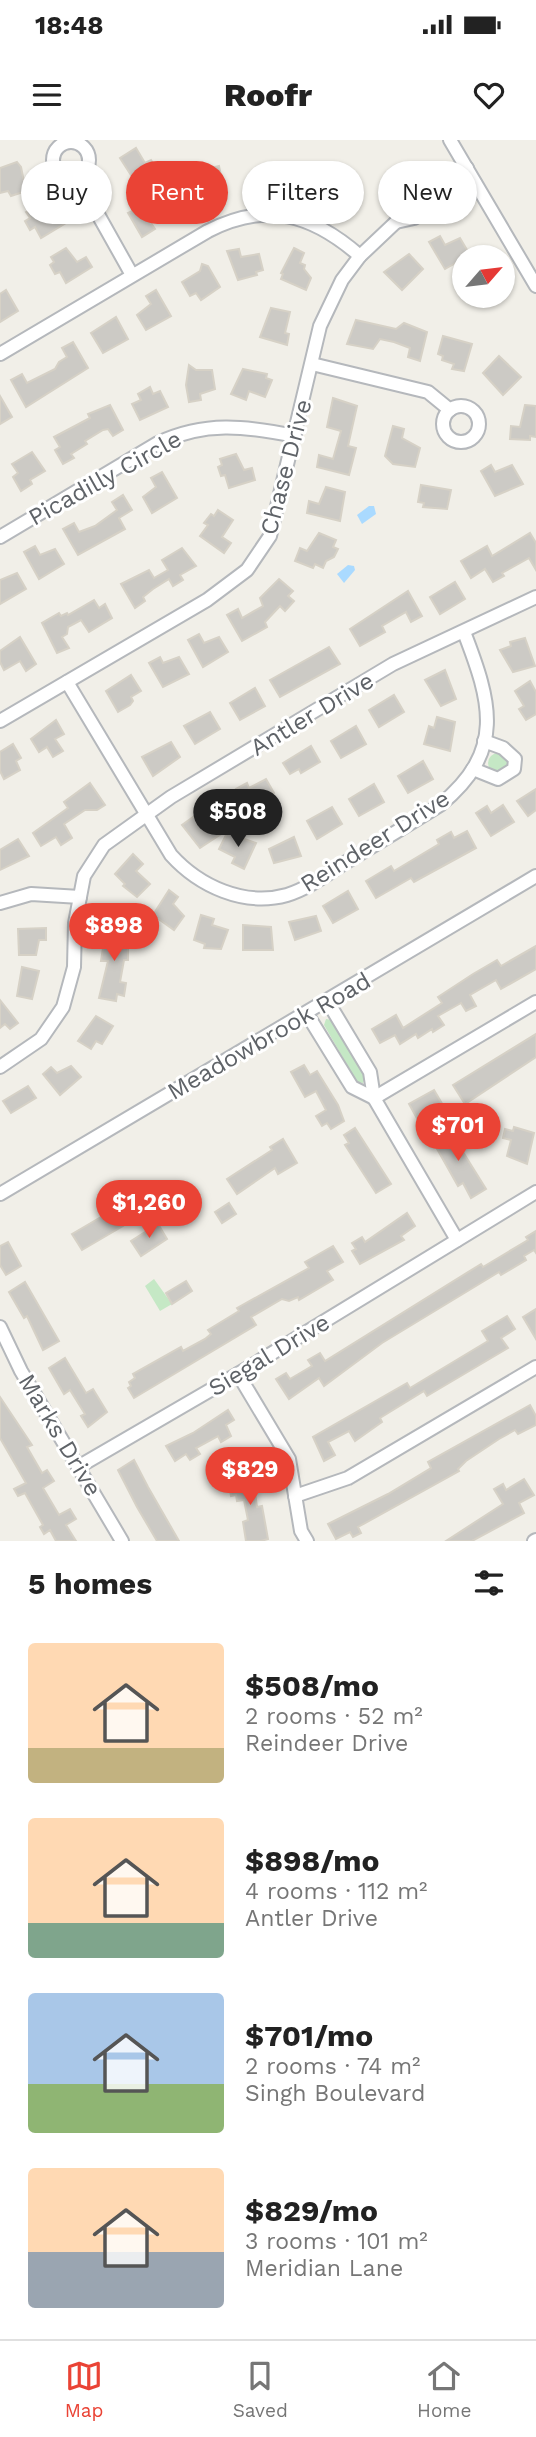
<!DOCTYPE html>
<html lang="en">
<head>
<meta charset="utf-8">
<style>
	:root { --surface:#fff; --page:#f2f2f2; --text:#222; --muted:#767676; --line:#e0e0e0; --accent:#ea4335 }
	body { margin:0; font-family:"Work Sans",sans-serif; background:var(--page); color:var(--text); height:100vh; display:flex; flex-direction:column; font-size:26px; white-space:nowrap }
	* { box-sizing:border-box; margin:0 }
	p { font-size:23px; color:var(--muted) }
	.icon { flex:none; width:38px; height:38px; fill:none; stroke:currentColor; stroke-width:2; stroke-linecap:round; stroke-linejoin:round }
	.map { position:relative; height:1401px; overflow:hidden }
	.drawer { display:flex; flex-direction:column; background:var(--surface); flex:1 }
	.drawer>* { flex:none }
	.guide { position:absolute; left:21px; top:21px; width:495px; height:63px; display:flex; gap:14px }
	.needle { width:46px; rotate:62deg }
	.fabs { position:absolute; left:452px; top:105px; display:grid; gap:14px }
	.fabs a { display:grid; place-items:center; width:63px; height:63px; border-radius:50%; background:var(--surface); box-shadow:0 2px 5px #0004; font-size:35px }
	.price { position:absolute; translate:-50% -60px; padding:0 16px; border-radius:24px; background:var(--accent); color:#fff; font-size:23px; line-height:46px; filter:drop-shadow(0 2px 4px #0008) }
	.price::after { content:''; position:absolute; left:50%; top:42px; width:21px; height:16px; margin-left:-10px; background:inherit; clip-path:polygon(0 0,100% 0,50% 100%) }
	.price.current { background:#222; color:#fff }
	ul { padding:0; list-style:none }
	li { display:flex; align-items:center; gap:21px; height:175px; padding:0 28px }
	li span { display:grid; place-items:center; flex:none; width:196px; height:140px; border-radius:7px; color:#555 }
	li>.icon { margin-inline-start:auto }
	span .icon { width:84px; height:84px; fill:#fffc; stroke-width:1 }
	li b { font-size:30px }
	h2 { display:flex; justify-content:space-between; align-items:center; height:84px; padding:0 28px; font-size:30px }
	.pill { padding:0 24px; border-radius:32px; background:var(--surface); box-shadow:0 2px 5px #0004; font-size:24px; line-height:63px }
	.pill.current { background:var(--accent); color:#fff }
	.status { display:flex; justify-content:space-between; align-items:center; height:49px; padding:0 35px; background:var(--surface); direction:ltr }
	.status svg { height:19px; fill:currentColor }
	header { display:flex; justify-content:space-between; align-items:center; height:91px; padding:0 28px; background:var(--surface); font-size:32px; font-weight:800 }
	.dock { display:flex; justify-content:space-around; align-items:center; height:98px; border-top:2px solid var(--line); background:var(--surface); font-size:19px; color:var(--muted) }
	.dock a { display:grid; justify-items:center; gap:4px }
	.dock .current { color:var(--accent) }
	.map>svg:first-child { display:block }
</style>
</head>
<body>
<div class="status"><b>18:48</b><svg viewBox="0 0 49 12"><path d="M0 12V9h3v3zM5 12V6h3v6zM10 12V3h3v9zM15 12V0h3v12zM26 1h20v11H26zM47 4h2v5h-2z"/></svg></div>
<header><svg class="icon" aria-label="menu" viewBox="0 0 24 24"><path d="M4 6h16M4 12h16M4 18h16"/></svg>Roofr<svg class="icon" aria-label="heart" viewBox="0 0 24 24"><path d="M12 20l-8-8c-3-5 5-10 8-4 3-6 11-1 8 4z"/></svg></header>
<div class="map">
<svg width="536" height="1401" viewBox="0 0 536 1401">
	<rect width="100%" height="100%" fill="#f1efe8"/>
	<g fill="#c5e8c5">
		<polygon points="454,42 455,47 413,72 408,71 409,67"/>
		<circle cx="498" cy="623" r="10"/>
		<polygon points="326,879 332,880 365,938 363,943 357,942 324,885"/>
		<polygon points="154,1139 172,1164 160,1171 145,1146"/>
	</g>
	<g fill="#aadaff">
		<polygon points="369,366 374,366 376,374 362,384 357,375"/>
		<polygon points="348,425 354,426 355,430 344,443 337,434"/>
	</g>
	<g fill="#cccac5" stroke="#d6d1c6" stroke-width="2">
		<polygon points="136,8 145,23 151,20 157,30 136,43 120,18"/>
		<polygon points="17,22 21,27 26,51 11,56 8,51 0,53 0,28"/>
		<polygon points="219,26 223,46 204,52 206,61 194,64 188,34"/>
		<polygon points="150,63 160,78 151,83 155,89 142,97 128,73"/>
		<polygon points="39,65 43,66 52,77 59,73 66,83 41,98 35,87 30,90 25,81 30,78 26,72"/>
		<polygon points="440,96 445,105 460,98 470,115 445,129 429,102"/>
		<polygon points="66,108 77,122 86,117 92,127 66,143 60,132 55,134 50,125 54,122 51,117"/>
		<polygon points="294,108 304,113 300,123 305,125 304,129 311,138 306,150 281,139 283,134 281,133"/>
		<polygon points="239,109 241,117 259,114 263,130 256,132 257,135 238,140 227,111"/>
		<polygon points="409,114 423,129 402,150 384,132"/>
		<polygon points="202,124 208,126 220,147 201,160 196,153 190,156 182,142 200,131"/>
		<polygon points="6,150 18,171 0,182 0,154"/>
		<polygon points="156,150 171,176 146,190 137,175 151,164 146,156"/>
		<polygon points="271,168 290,172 285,193 289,194 287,205 260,197"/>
		<polygon points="116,177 128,199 103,213 91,193"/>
		<polygon points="356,180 396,189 404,183 427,192 420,221 408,217 410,208 394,202 380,199 373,209 347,204"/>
		<polygon points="443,196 472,204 464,231 452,229 454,224 442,220 443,216 438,214"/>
		<polygon points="73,202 88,228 26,267 11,240 22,234 27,243 55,229 59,222 67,217 62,208"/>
		<polygon points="499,216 521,237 503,255 483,233"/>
		<polygon points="189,225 196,230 212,230 215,249 200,254 201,260 189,262 186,245"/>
		<polygon points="243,229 267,234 266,238 272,240 265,257 249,251 246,260 231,254"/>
		<polygon points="150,247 153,254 160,251 168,267 140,280 132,264 141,260 138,254"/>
		<polygon points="0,256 12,277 0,284"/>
		<polygon points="333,258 357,266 348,306 356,308 349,335 317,327 319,315 333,319 341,291 327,287"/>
		<polygon points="110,265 123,290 113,296 108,289 103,290 85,301 87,304 71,314 74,318 63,324 55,310 60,307 54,297 90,278 88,274"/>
		<polygon points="525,265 536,266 536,297 530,296 530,300 510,299 511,286 520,287"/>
		<polygon points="393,286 404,289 402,298 420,308 415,327 393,324 385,316"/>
		<polygon points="32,312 45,331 30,340 32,344 21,351 13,337 18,333 12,324"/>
		<polygon points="236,314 244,330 252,328 255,340 229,348 225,335 221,336 218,327 222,325 220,319"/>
		<polygon points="491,325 495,332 512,325 523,344 495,356 481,331"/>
		<polygon points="162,332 177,358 152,373 143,357 156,347 151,338"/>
		<polygon points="421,345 451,350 447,369 423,367 424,363 418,362"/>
		<polygon points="326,347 345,352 340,381 307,373 309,361 319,364"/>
		<polygon points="123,355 132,370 119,378 125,389 78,415 63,389 74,383 79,392 95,386 117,370 112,362"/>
		<polygon points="218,370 233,380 222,397 231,403 224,413 200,396 208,385 204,383 211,374 214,376"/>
		<polygon points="319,393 336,400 333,407 338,409 334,417 326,421 323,428 315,424 313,428 295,421 300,408 307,411"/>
		<polygon points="530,393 536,403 536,430 529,418 502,433 504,436 493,442 485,429 471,438 461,421 487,406 492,416"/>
		<polygon points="35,406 40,415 55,409 64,424 39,439 24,412"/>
		<polygon points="182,408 196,426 180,435 183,440 173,446 169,439 153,449 143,457 145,461 135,468 121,444 149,430 154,438 168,430 162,420"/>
		<polygon points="17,433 26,449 0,464 0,440"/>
		<polygon points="279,439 293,451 288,456 294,461 285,471 280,466 265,482 267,487 242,501 227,475 238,469 242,478 263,466 260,458"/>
		<polygon points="455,442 465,459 440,474 430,457"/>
		<polygon points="408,451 422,476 411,482 406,472 382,486 385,492 360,506 350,489"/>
		<polygon points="94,460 99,468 105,464 112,478 89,492 81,480 68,487 67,494 62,497 69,508 57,513 42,483 59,473 61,476 67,473 68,475"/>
		<polygon points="199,494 204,503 219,497 228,512 203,527 188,500"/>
		<polygon points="20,497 36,524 26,531 20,521 4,530 0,522 0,511"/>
		<polygon points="525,498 535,526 513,532 500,510 511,506 510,502"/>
		<polygon points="329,507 340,524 280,557 270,540"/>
		<polygon points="160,517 163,523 179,517 189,534 163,547 149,523"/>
		<polygon points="445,530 456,559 441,566 425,540"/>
		<polygon points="131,535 141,551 131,557 133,561 130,565 118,572 106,551"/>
		<polygon points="530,541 536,552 536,574 526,580 519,569 524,566 515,551"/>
		<polygon points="255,548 265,566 240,580 230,563"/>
		<polygon points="394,555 404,572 379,587 369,570"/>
		<polygon points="210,572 220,589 195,604 184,586"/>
		<polygon points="437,577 455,582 450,611 424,604 429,586 434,588"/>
		<polygon points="56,580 64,594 55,599 63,611 53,617 47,607 39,612 31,599"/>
		<polygon points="356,586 366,604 341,618 331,601"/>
		<polygon points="171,602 180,617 153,636 142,617"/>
		<polygon points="13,604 21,618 16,621 20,630 4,639 0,631 0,612"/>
		<polygon points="311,606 320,622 301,633 299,629 290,634 283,623"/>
		<polygon points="423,621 433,639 408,653 398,636"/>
		<polygon points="266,639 274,653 248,671 236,649 247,643 249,648"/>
		<polygon points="90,643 105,665 97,670 85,670 64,684 72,698 61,705 56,697 41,706 33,693 68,668 64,662"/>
		<polygon points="374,644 384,662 359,676 349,659"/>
		<polygon points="536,649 536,670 528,676 517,661"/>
		<polygon points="503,665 514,682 491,696 476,673 487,666 491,673"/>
		<polygon points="332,667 342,684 317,699 307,681"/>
		<polygon points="196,675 201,683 210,677 218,689 224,692 200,708 182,685"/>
		<polygon points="467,691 476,708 414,742 411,738 376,758 366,741 391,726 394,731 439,704 437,700 451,692 454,698"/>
		<polygon points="227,693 256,703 244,729 232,723 235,717 219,709"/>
		<polygon points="294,697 301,716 274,723 269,709"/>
		<polygon points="18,699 29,716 0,730 0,710"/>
		<polygon points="133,714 143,724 136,731 150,744 137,757 123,746 125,744 115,734"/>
		<polygon points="169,750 178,757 173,764 184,776 174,790 153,775"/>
		<polygon points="348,751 358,769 333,783 323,766"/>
		<polygon points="201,775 214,779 212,785 228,790 221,809 204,808 205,804 194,800"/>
		<polygon points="316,776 321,791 295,800 289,782"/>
		<polygon points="243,785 271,787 273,810 243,810"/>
		<polygon points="46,788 46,800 39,800 36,815 19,815 18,789"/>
		<polygon points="106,788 124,788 124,797 128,797 128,820 124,820 120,842 126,843 124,856 117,854 116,861 99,858 108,821 101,821"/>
		<polygon points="536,806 536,829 501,849 496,840 470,855 476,866 466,871 461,863 438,876 444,885 433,892 432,889 418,898 416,894 400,904 395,895 380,903 372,889 396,875 403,888 442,863 438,857 473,834 497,820 501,826"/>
		<polygon points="22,827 39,831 32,859 17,856"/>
		<polygon points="0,860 18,883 10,889 5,884 0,888"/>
		<polygon points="96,876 113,886 102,904 96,901 91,909 78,901"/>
		<polygon points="536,894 536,917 465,964 453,945"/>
		<polygon points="304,925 310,935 317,931 338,965 344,981 331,989 327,983 322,986 316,976 326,970 316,951 305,957 291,932"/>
		<polygon points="71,926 81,937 60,955 43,934 51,927 57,933"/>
		<polygon points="28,946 36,958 11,973 3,961"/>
		<polygon points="434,950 444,967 419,982 409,964"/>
		<polygon points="514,987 534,993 527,1024 507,1016 511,1000 503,998 505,989 513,991"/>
		<polygon points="355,988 391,1044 376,1053 345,1005 349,1003 344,995"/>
		<polygon points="448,988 486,1049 471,1058 463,1043 458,1046 431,998"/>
		<polygon points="283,999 297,1023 278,1034 275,1028 237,1054 227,1039 272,1010 270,1007"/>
		<polygon points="229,1063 236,1074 222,1083 215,1072"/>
		<polygon points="113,1070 123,1086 82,1110 72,1094"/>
		<polygon points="407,1073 415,1086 401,1096 404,1100 360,1124 352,1111 356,1109 352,1103 362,1097 365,1102"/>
		<polygon points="158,1084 167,1099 141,1116 131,1101"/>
		<polygon points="536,1091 536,1113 534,1110 524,1116 526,1120 501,1135 499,1132 382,1203 324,1246 319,1238 289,1259 276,1239 286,1233 290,1239 312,1226 308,1220 320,1213 325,1221 481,1124 483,1127 528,1100 526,1097"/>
		<polygon points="8,1102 21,1126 6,1135 0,1125 0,1106"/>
		<polygon points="333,1106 343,1122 327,1131 333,1140 299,1160 298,1157 289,1161 282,1159 251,1177 256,1185 134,1258 128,1248 131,1246 129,1242 135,1238 133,1234 181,1207 183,1211 205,1199 211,1194 208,1190 239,1171 237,1168 309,1128 305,1122"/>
		<polygon points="186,1141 192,1151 172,1164 166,1153"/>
		<polygon points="25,1142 59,1201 43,1210 27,1176 24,1178 9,1152"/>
		<polygon points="536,1169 536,1199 523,1177"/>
		<polygon points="507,1176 515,1189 501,1198 508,1208 427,1256 424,1251 380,1278 382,1282 355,1301 349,1291 328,1302 335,1315 324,1321 313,1297 407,1243 410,1248 488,1201 482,1191"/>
		<polygon points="65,1218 86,1253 93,1249 107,1272 88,1287 81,1276 85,1274 70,1250 64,1254 49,1228"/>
		<polygon points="0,1257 32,1305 27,1307 42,1333 47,1330 54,1341 43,1348 59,1375 70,1369 76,1379 66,1385 76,1401 56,1401 50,1390 44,1394 40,1387 43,1385 25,1353 18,1356 14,1349 26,1343 0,1298"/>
		<polygon points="530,1265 536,1276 536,1285 518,1294 515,1290 499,1299 466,1321 458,1329 459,1331 358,1387 361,1393 353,1397 350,1392 336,1399 328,1384 388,1354 431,1328 428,1322"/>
		<polygon points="228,1270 234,1280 226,1285 231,1296 221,1302 218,1296 196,1308 200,1314 190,1320 186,1314 175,1321 166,1306 193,1293"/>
		<polygon points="134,1320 148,1347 179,1401 157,1401 137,1367 118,1330"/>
		<polygon points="252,1331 257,1367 262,1366 268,1399 261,1401 246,1401 243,1382 248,1380 244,1360 237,1361 236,1355 231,1356 229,1345 235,1344 234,1334"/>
		<polygon points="524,1339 534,1355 519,1363 524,1373 472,1401 446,1401 503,1364 494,1349 503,1344 506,1350"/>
	</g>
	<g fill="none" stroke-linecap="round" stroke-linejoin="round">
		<defs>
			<g id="minor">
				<polyline points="450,0 536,146"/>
				<circle cx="71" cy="20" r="18"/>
				<polyline points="77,37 132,135"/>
				<polyline points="396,82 414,78 475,43"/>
				<path d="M0 214 208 91C267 61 312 74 360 116"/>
				<polyline points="312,224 428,252 450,270"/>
				<circle cx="461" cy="284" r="18"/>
				<path d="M0 397 158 303C205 281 245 286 295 296"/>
				<path d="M67 542 171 715C199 746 244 767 287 755 307 749 326 735 343 724 376 704 408 685 440 665 506 611 491 562 464 492"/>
				<polyline points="0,581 207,460 247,430 270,396 320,186 342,140 360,116 396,82 408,63 467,28"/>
				<polyline points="473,629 498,639 514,629 515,619 503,608 484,601"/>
				<polyline points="0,763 31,754 80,757"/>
				<polyline points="328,862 370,932 374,958 457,1100"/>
				<polyline points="307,874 352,947 374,958"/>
				<polyline points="0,927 41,899 63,867 74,827 75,783 84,736 104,705 171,657 393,524 536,457"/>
				<polyline points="374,958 536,862"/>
				<polyline points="0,1054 536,736"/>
				<polyline points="0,1187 21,1231 122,1401"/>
				<polyline points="238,1234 289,1319 301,1391 307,1401"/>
				<polyline points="78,1327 238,1234 536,1052"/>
				<polyline points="295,1356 348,1338 536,1227"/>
				<polyline points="534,1401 536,1400"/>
			</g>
		</defs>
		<use href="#minor" stroke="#b5b8bc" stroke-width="16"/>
		<use href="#minor" stroke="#fff" stroke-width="12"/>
	</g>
	<g text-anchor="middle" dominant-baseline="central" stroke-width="6" stroke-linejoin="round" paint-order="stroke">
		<g font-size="24" fill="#5f6368" stroke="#fff">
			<text transform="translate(286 327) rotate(-75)">Chase Drive</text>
			<text transform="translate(105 338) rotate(-29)">Picadilly Circle</text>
			<text transform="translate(312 574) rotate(-31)">Antler Drive</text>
			<text transform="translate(375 701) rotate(-32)">Reindeer Drive</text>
			<text transform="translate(269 896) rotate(-30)">Meadowbrook Road</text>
			<text transform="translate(269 1215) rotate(-31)">Siegal Drive</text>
			<text transform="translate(60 1295) rotate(59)">Marks Drive</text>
		</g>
	</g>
</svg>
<div class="fabs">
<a><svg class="needle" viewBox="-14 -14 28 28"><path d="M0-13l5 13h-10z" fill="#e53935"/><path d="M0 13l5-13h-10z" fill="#767676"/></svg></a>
</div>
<b class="price current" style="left:238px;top:709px">$508</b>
<b class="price" style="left:114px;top:823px">$898</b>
<b class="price" style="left:458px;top:1023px">$701</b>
<b class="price" style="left:149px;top:1100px">$1,260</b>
<b class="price" style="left:250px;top:1367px">$829</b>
<div class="guide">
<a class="pill">Buy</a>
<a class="pill current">Rent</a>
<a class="pill">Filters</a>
<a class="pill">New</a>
</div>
</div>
<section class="drawer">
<h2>5 homes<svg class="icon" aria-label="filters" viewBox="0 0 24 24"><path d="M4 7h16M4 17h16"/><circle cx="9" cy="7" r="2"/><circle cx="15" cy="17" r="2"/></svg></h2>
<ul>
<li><span style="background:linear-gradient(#ffd9b3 75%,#c2b280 0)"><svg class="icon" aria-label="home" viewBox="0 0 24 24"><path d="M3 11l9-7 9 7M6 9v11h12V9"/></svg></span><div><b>$508/mo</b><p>2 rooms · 52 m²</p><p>Reindeer Drive</p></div></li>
<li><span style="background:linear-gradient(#ffd9b3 75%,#7fa58c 0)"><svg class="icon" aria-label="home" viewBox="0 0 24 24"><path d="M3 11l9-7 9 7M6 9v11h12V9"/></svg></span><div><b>$898/mo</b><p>4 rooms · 112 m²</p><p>Antler Drive</p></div></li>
<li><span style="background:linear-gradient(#a9c7e8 65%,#8fb573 0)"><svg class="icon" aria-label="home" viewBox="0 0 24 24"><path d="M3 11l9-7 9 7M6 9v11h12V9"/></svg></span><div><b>$701/mo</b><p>2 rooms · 74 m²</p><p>Singh Boulevard</p></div></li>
<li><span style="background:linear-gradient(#ffd9b3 60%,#9aa5b1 0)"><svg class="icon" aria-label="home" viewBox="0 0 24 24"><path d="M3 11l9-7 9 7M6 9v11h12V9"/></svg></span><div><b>$829/mo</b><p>3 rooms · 101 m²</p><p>Meridian Lane</p></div></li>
</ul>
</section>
<nav class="dock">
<a class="current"><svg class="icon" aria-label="map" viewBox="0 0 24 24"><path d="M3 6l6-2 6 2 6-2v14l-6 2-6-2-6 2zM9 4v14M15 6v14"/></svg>Map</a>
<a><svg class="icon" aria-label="saved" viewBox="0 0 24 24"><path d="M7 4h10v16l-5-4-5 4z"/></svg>Saved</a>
<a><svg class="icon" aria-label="home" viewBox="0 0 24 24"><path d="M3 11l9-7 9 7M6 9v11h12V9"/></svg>Home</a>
</nav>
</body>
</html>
